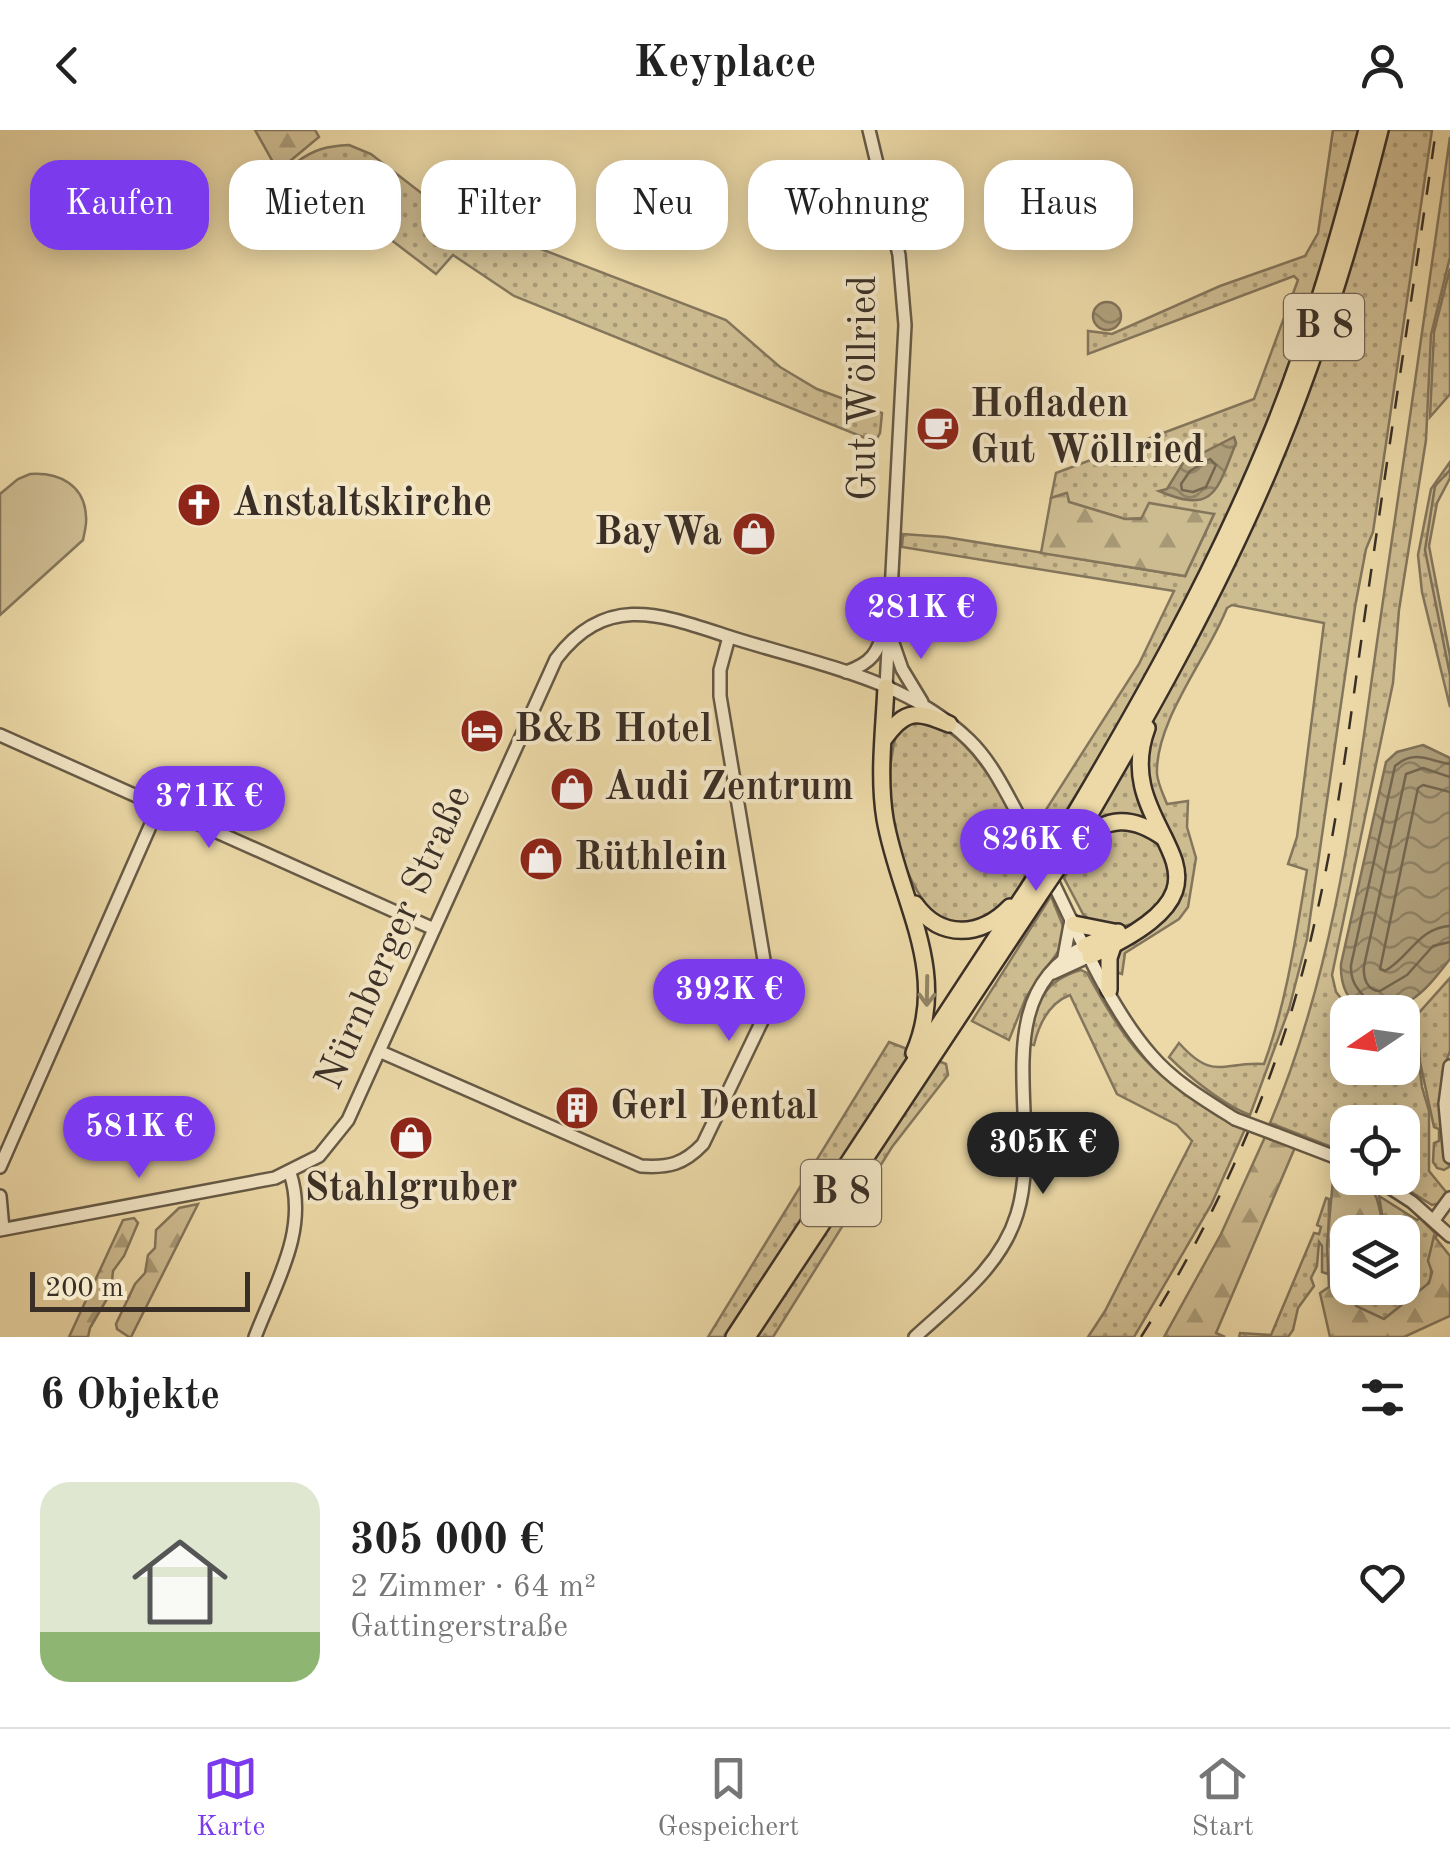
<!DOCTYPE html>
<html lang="de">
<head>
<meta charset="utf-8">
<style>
	:root { --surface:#fff; --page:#f6f6f6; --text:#222; --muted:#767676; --line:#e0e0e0; --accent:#7c3aed }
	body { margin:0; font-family:"Old Standard TT",serif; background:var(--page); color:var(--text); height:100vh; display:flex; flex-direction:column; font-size:38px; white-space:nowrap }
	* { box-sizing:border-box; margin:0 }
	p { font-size:32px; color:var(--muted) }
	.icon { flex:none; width:55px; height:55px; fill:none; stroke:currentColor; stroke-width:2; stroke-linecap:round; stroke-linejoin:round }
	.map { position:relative; height:1207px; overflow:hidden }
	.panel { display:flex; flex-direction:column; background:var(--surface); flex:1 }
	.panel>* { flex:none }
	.top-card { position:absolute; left:30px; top:30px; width:1390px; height:90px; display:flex; gap:20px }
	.needle { width:65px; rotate:257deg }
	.tools { position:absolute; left:1330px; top:865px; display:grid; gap:20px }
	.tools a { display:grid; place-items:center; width:90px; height:90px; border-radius:20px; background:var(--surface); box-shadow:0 5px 25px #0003; font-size:50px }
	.scale { position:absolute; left:30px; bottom:25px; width:220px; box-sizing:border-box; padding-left:10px; border:5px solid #3a2f26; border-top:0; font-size:28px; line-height:35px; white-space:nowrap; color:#3a2f26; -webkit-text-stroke:8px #f3e6c6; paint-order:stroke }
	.price { position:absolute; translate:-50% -85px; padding:0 22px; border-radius:35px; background:var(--accent); color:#fff; font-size:32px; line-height:65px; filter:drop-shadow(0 2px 5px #0008) }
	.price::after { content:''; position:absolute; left:50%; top:60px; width:30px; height:22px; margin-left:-15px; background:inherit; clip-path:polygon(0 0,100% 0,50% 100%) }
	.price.active { background:#222; color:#fff }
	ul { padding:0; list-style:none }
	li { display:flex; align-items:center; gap:30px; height:250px; padding:0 40px }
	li+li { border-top:2px solid var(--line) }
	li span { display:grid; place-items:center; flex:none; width:280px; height:200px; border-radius:30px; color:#555 }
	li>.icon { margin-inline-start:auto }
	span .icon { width:120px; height:120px; fill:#fffc; stroke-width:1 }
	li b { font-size:42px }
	h2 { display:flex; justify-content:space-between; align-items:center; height:120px; padding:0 40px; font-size:42px }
	.chip { padding:0 35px; border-radius:30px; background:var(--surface); box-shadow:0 5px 25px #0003; font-size:35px; line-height:90px }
	.chip.active { background:var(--accent); color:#fff }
	header { display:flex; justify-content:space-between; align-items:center; height:130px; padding:0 40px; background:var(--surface); font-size:45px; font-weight:800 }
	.menu { display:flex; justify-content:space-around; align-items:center; height:140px; border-top:2px solid var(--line); background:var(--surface); font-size:28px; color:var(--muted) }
	.menu a { display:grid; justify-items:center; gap:5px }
	.menu .active { color:var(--accent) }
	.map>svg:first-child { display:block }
</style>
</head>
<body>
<header><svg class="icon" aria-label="back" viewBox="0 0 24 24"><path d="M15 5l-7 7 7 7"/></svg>Keyplace<svg class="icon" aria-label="person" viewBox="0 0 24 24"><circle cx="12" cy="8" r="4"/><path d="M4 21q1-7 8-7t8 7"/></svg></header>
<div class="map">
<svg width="1450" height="1207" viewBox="0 0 1450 1207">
	<defs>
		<pattern id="grass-dots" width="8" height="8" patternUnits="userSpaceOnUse" patternTransform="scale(2.5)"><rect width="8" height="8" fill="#cebc91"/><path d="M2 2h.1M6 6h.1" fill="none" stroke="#a89976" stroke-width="1.8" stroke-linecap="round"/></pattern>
		<pattern id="forest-firs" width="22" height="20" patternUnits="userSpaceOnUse" patternTransform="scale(2.5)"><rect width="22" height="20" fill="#cebc91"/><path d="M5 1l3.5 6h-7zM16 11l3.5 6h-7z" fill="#a89976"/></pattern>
		<pattern id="water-waves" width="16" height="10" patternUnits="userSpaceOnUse" patternTransform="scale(2.5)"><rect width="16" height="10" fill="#af9f7b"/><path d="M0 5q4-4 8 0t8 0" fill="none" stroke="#8f8265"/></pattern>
	</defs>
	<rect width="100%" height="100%" fill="#ecd9a7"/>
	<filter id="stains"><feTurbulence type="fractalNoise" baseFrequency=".002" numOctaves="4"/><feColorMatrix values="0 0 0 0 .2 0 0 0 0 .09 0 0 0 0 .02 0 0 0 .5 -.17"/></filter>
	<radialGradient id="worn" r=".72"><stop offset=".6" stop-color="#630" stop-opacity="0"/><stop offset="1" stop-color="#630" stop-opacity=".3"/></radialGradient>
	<g fill="url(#grass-dots)" stroke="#84765c" stroke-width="2.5">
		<polygon points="1333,0 1363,0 1312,179 1239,367 1161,530 1045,714 1035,697 1139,534 1174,461 902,417 903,404 945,407 1185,446 1214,384 1125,389 1069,372 1066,363 1051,368 1056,343 1254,269 1298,150 1294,146 1088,224 1088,201 1112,204 1220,156 1305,126 1318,103"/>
		<path d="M1384 0H1432L1373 402 1366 419 1355 477 1307 809 1289 879 1250 985C1225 976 1189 947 1169 927L1179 913C1214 952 1222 931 1264 934 1287 871 1296 805 1307 740L1288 734 1297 707 1324 493 1232 475 1227 478C1208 527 1155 591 1157 644 1158 654 1163 664 1167 674L1188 671 1187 697 1196 728 1188 777 1179 789 1125 823 1122 844 1116 842 1117 818 1148 798 1182 743 1176 719 1144 660 1148 599 1218 466Z"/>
		<path d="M1450 7V127L1431 205 1426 310 1399 480 1393 553 1332 845 1336 862 1352 882H1348V938H1402L1403 887 1413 886 1422 957 1429 981V1041L1447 1063 1441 1073 1432 1075 1389 1048H1402V992H1348L1347 1023 1270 993C1335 840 1354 675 1377 512 1402 344 1426 175 1450 7Z"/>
		<path d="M349 15 371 24 447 83 726 190 780 237 817 259 882 283 880 303 875 312 514 166 453 125 436 144 336 68 297 32C314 19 328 16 349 15Z"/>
		<polygon points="1450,138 1450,264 1430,287 1434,202"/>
		<polygon points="1450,332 1450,348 1437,373 1429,416 1450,526 1450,577 1422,462 1418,425 1431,359"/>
		<path d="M913 587C923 591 934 594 943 599 981 619 1016 691 1036 728 1018 759 1011 776 979 797L940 792C894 741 878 664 898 598Z"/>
		<polygon points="1136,621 1161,703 1136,690 1083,703"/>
		<polygon points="1123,694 1162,712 1172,757 1143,791 1113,799 1090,791 1083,784 1064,748 1086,711"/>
		<polygon points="1051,766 1065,801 1062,816 1026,867 1009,910 972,891"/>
		<path d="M1081 840 1087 843C1134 929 1159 953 1245 999L1211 1075 1134 1207H1088L1105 1181 1192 1011 1177 995 1117 964 1070 865C1049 873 1039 894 1034 915L1025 913C1038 876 1039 852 1081 840Z"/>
		<polygon points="1450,848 1450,921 1442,943 1445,951 1449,1037 1444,1040 1437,1038 1433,1032 1434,1013 1439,1011 1439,999 1434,997 1420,932 1417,885"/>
		<polygon points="889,912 946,934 948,945 892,1017 773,1207 708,1207"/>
		<path d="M1379 1066 1417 1090 1420 1088 1437 1105C1428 1119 1432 1129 1431 1144 1431 1162 1397 1180 1384 1190L1356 1176 1355 1168 1361 1165 1378 1173 1392 1158H1402L1407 1138 1403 1133 1402 1102H1385Z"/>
		<polygon points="1326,1068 1329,1069 1328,1144 1322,1142 1322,1116 1319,1112 1317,1136 1311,1148 1314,1156 1298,1178 1293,1200 1288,1207 1239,1207 1240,1203 1271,1205 1314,1103 1319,1104 1321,1097 1317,1095"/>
	</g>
	<g fill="url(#forest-firs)" stroke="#84765c" stroke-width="2.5">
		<polygon points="255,0 315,0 319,7 278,41"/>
		<polygon points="1067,363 1069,372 1125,389 1141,389 1149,373 1214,384 1185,446 1041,423 1051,368"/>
		<polygon points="1265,1007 1296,1015 1216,1203 1225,1207 1164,1207 1221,1104"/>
		<path d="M1333 1050C1383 1057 1373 1057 1385 1102H1348V1158H1392L1378 1173 1361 1165 1355 1168 1356 1176 1384 1189 1429 1153 1432 1142 1428 1131 1434 1106 1450 1126V1186L1404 1207H1330L1320 1163 1329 1157 1327 1115Z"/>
		<polygon points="198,1074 131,1207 129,1207 117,1199 116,1194 135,1154 145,1143 148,1125 155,1118 156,1100 179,1078"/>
		<polygon points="134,1088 138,1093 124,1126 113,1141 111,1162 90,1198 88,1207 69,1207 123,1090"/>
	</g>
	<path fill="#cebc91" stroke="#84765c" stroke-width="2.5" d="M30 344C59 342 85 355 86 387 87 395 84 404 83 410L0 485V364L18 349Z"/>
	<g fill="url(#water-waves)" stroke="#807259" stroke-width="2.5">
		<circle cx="1107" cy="186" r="14"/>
		<path d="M1234 307 1236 313C1217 360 1215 385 1159 361L1167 359 1183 333Z"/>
		<path d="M1423 615 1450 628V829C1439 843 1427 860 1411 870 1375 894 1339 879 1341 834L1386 632 1397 622Z"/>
	</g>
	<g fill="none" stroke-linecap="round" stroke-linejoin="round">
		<g stroke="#746750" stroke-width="2.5">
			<polygon points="1210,329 1216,335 1206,357 1193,362 1182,360 1181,354 1190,341"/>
			<path d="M1450 647 1423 638 1406 644 1364 836C1363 848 1367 861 1380 861L1407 845 1433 816 1450 812"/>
			<path d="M1450 662 1423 655 1418 658 1380 839 1385 841C1410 827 1418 798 1450 796"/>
			<path d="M1371 882C1369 863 1350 862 1351 835L1395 636C1415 619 1429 631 1450 634"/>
		</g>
		<polyline stroke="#807259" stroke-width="2.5" points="1450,340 1435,356 1425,420 1450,545"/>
		<defs>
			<g id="minor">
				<polyline points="869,0 899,125 905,195 886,557"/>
				<polyline points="893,513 902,539 922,572"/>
				<path d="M846 542C872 533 878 523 885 497"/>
				<polyline points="0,605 434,799"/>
				<polyline points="1064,827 1071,789"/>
				<polyline points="1053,843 1090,826"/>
				<path d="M381 922 641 1036C669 1038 684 1034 703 1014L763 889 768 854 720 566V540L729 507"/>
				<polyline points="1450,936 1445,974 1450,1027"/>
				<polyline points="1275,1004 1348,1032"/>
				<polyline points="0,1037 159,676"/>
				<polyline points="1375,1048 1412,1072 1450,1106"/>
				<polyline points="0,1066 3,1099"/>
				<polyline points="1434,1090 1450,1068"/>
				<path d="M0 1100 275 1048 319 1026 348 990 556 529C606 463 660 484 727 506 810 533 904 547 969 610 994 634 1009 669 1026 699 1064 768 1100 867 1151 925 1174 952 1205 970 1235 989"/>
				<path d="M255 1207C275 1154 309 1100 290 1043"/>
				<path d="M915 1207C954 1171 1001 1137 1017 1084 1045 994 982 868 1085 816"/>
			</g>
			<g id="highway">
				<path d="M886 557C884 600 878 646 885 689 899 770 950 840 914 923"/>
				<path d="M884 609C906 578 917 581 949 594"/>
				<path d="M1079 713C1107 685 1133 686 1164 708"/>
				<path d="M1057 714C1138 579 1215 443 1274 297 1313 201 1341 100 1367 0"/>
				<path d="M1063 730C1138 603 1211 476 1269 340 1316 230 1351 116 1380 0"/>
				<path d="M915 774C941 810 981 807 1010 777"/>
				<polyline points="1074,794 1114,802"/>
				<polyline points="1085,816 1118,802"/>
				<path d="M1090 826C1271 744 1106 708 1147 598"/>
				<polyline points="1109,860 1109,828 1113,816"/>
				<polyline points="734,1207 1030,756"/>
				<polyline points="747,1207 1038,767"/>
			</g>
		</defs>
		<use href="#minor" stroke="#665a46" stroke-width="16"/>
		<use href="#highway" stroke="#3a2f26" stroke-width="20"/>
		<use href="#minor" stroke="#f3e6c6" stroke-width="11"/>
		<use href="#highway" stroke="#ecd9a7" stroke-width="15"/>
		<path stroke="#3a2f26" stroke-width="2.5" stroke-dasharray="18 18" stroke-linecap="butt" d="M1141 1207C1222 1079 1282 940 1315 791 1340 684 1352 572 1368 463 1390 309 1414 154 1436 0"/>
		<defs>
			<polyline id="minor-bridge" points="1235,989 1275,1004"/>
			<g id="highway-bridge">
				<polyline points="1030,756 1057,714"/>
				<polyline points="1038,767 1063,730"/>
			</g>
		</defs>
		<use href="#minor-bridge" stroke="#665a46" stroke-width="16" stroke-linecap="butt"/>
		<use href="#highway-bridge" stroke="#3a2f26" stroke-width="20" stroke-linecap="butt"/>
		<use href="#minor-bridge" stroke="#f3e6c6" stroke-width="11"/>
		<use href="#highway-bridge" stroke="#ecd9a7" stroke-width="15"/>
	</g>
	<defs><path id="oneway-shaft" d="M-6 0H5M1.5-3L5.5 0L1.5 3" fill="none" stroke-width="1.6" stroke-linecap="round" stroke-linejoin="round" transform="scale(2.5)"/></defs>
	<use stroke="#938466" href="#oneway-shaft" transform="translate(927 861) rotate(91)"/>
	<defs>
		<symbol id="cafe-disc" viewBox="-11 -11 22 22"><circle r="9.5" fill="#8f2418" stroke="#f3e6c6"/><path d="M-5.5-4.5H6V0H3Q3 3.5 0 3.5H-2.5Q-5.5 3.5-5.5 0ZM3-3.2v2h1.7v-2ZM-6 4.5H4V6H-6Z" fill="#fff"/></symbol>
		<symbol id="church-disc" viewBox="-11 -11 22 22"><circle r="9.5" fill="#8f2418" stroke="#f3e6c6"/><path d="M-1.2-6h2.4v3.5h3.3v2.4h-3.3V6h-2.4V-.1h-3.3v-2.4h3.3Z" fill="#fff"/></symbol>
		<symbol id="shop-disc" viewBox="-11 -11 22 22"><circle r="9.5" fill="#8f2418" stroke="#f3e6c6"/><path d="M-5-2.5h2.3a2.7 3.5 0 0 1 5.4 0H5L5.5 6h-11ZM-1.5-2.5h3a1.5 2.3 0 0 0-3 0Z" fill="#fff"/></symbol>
		<symbol id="hotel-disc" viewBox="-11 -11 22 22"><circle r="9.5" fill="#8f2418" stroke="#f3e6c6"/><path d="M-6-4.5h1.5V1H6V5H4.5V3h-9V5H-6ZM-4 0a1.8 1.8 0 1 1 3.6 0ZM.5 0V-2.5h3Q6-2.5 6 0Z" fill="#fff"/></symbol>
		<symbol id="building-disc" viewBox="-11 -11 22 22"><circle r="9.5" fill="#8f2418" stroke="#f3e6c6"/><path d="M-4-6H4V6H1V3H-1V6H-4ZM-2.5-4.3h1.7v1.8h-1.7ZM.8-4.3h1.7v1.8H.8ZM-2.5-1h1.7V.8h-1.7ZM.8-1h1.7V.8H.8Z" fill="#fff"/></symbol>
	</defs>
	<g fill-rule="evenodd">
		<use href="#cafe-disc" x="913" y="274" width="50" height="50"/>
		<use href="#church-disc" x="174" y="350" width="50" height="50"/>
		<use href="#shop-disc" x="729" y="379" width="50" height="50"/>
		<use href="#hotel-disc" x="457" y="576" width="50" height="50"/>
		<use href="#shop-disc" x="547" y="634" width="50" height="50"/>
		<use href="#shop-disc" x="516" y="704" width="50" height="50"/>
		<use href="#building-disc" x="552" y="953" width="50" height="50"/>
		<use href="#shop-disc" x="386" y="983" width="50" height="50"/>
	</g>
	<g text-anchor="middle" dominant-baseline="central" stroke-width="8" stroke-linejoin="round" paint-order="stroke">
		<g fill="#f3e6c6" stroke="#726656" stroke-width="2.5">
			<rect x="1284" y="164" width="80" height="66" rx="8"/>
			<rect x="801" y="1030" width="80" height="66" rx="8"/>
		</g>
		<g font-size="38" font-weight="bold" fill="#3a2f26">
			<text x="1324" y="197">B 8</text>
			<text x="841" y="1063">B 8</text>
		</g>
		<g font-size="40" fill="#3a2f26" stroke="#f3e6c6">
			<text transform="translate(865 258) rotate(-90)">Gut Wöllried</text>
			<text transform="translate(395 808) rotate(-66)">Nürnberger Straße</text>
		</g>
		<g font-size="40" font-weight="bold" fill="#3a2f26" stroke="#f3e6c6" text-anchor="start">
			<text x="970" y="276">Hofladen<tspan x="970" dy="46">Gut Wöllried</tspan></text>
			<text x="232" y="375">Anstaltskirche</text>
			<text x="722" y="404" text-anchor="end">BayWa</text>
			<text x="514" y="601">B&amp;B Hotel</text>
			<text x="604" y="659">Audi Zentrum</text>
			<text x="574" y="729">Rüthlein</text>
			<text x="610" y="978">Gerl Dental</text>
			<text x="411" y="1060" text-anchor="middle">Stahlgruber</text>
		</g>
	</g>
	<rect width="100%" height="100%" filter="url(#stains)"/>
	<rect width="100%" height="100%" fill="url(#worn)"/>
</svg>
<div class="tools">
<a><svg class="needle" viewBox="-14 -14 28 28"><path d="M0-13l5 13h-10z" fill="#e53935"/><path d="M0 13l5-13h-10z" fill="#767676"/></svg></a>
<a><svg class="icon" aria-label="locate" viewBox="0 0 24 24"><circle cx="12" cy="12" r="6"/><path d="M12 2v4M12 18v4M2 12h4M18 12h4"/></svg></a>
<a><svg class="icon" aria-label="layers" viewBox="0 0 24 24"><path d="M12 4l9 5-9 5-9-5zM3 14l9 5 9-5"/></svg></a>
</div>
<div class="scale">200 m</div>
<b class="price" style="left:921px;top:532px">281K €</b>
<b class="price" style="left:209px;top:721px">371K €</b>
<b class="price" style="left:1036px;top:764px">826K €</b>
<b class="price" style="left:729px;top:914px">392K €</b>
<b class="price" style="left:139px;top:1051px">581K €</b>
<b class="price active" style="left:1043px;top:1067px">305K €</b>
<div class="top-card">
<a class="chip active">Kaufen</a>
<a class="chip">Mieten</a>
<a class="chip">Filter</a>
<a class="chip">Neu</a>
<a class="chip">Wohnung</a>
<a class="chip">Haus</a>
</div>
</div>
<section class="panel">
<h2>6 Objekte<svg class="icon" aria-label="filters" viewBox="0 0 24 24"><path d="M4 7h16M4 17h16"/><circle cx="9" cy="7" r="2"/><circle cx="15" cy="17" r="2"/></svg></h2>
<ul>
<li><span style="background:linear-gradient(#dfe7d0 75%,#8fb573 0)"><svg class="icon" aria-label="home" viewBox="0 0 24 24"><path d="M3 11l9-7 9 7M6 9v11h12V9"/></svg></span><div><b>305 000 €</b><p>2 Zimmer · 64 m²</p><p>Gattingerstraße</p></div><svg class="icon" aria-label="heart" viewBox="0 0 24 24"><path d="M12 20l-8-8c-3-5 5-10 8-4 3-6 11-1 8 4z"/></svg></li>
</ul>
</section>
<nav class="menu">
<a class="active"><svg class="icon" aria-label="map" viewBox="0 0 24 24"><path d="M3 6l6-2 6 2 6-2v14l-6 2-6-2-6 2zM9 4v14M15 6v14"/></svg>Karte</a>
<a><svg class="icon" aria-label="saved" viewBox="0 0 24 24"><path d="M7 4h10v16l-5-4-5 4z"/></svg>Gespeichert</a>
<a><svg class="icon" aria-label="home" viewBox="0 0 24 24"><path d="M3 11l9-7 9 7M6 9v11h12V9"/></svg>Start</a>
</nav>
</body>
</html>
